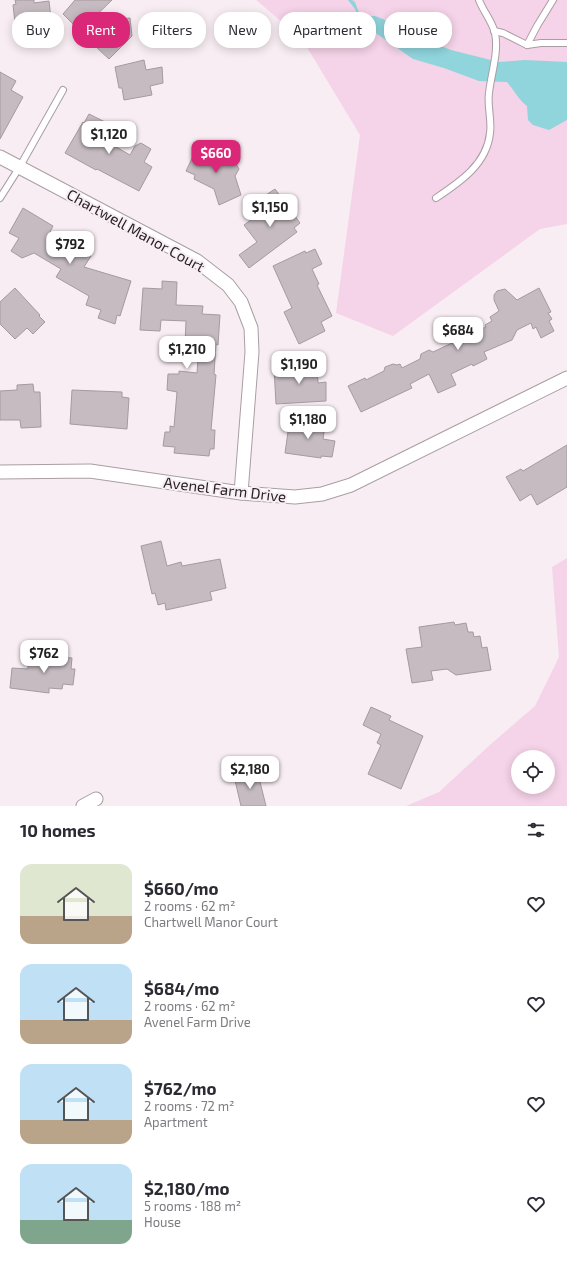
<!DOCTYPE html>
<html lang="en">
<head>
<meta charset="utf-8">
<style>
	:root { --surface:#fff; --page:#f7f7f7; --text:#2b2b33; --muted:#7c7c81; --accent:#db2777 }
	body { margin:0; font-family:"Exo 2",sans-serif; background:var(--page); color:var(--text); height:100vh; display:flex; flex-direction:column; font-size:15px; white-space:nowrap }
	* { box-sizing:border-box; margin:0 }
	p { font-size:13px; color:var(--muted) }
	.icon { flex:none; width:22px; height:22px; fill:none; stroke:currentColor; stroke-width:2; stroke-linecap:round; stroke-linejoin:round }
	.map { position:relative; height:806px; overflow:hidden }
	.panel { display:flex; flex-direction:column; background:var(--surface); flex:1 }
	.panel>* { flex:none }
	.hud { position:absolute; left:12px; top:12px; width:543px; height:36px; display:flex; gap:8px }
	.fabs { position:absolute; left:511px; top:750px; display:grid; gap:8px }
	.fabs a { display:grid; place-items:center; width:44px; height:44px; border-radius:50%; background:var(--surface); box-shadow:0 2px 10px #0003; font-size:20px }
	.price { position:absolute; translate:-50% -34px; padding:0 9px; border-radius:8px; background:#fff; color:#222; font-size:13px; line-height:26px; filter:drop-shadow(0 1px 2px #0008) }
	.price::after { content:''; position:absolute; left:50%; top:24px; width:12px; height:9px; margin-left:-6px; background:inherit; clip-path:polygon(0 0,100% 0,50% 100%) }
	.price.on { background:var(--accent); color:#fff }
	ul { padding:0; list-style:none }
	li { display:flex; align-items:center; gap:12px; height:100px; padding:0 20px }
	li span { display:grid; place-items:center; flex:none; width:112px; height:80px; border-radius:12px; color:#555 }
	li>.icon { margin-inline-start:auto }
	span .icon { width:48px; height:48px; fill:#fffc; stroke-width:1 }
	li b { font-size:17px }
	h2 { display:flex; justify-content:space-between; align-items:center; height:48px; padding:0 20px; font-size:17px }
	.pill { padding:0 14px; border-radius:16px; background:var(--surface); box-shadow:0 2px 10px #0003; font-size:14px; line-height:36px }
	.pill.on { background:var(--accent); color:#fff }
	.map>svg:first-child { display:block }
</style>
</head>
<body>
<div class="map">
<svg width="567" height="806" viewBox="0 0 567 806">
	<rect width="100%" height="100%" fill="#f8edf3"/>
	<g fill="#f5d3e8" fill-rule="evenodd">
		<polygon points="256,0 567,0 567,224 540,229 393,336 336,313 360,135 302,39"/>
		<path d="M567 558V806H406L439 792 491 744 535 706 559 657 552 567ZM518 757H548V787H518Z"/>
	</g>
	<path fill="#90d4dc" d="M348 0H352L355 2 359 13 365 16H375L383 19 396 28 451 50 499 62 525 60 567 62V120L549 130 533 125 528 120 527 106C519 100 514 90 507 82L479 81 444 68 413 59 370 29 358 16 355 9Z"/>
	<g fill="#c5bbc1" stroke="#a59aa0">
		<polygon points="15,0 34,0 34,3 49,1 53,36 17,40 13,5 16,4"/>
		<polygon points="75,0 112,0 80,31 63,14"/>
		<polygon points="130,18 132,36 109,59 95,46 119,19"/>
		<polygon points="144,60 146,70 162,67 163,83 150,86 152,95 124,100 122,88 119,88 115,67"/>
		<polygon points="0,72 16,81 11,90 23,97 0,139"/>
		<polygon points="89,114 105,122 100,131 114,139 111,144 130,155 135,146 141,143 151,149 144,162 152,167 139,191 97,169 96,170 65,153 83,122 84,123"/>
		<polygon points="197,148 213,156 224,152 232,157 239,169 235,176 241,195 219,205 214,189 194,179 195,175 186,171"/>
		<polygon points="275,189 300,223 294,228 297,232 249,268 239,255 257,242 244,225 264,210 257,201"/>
		<polygon points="23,208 53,226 50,232 91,256 84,267 131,281 120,316 117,315 115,324 98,318 101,310 86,305 89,296 56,277 61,269 34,253 22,258 11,251 19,238 9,233"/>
		<polygon points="315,249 322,264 312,269 319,284 317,285 332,316 321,322 325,331 299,344 284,312 292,308 273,266 305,251 306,253"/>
		<polygon points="162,281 177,282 176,305 203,306 202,314 220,315 218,345 216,344 214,374 216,375 211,430 215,430 214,449 210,449 209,456 174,453 175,447 163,446 165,432 170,432 170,426 174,427 177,392 167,390 168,374 179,374 179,371 197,373 199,344 185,344 186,321 161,320 160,331 140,330 143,288 162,289"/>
		<polygon points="15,288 40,315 39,316 45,322 33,334 27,328 15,339 0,324 0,302"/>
		<polygon points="539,288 551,312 548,313 552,319 549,321 554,331 541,338 536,327 533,329 531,323 517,330 512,340 484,352 487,359 473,366 472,364 451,374 456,385 438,393 429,374 410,384 412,388 361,412 348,386 365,378 366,380 384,371 385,367 393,364 397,365 400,364 402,368 420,359 421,354 429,350 433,352 486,327 485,325 492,321 490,317 499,311 494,300 494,295 497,291 505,289 517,300"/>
		<polygon points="317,365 318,383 326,382 326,401 276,404 274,368"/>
		<polygon points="33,384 34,392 40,392 41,427 21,428 20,420 0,420 0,391 17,390 17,385"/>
		<polygon points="72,390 122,392 122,397 129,398 127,429 70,424"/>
		<polygon points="290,418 325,424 323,439 335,441 332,457 321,456 321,458 285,453"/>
		<polygon points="567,445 567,487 537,505 531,494 520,501 506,477 521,469 523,471"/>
		<polygon points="161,541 167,566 181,562 182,566 220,559 226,588 210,592 212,600 166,610 165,603 158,605 155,593 152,594 141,546"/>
		<polygon points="454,622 455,625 466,623 468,632 473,632 474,637 480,636 482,648 487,647 491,670 456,675 447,669 431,671 433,680 412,683 406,649 422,647 419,627"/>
		<polygon points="37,654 72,658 71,669 75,669 73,685 63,684 62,689 49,688 49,693 10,688 12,668 28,669 28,662 36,662"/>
		<polygon points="371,707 391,716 389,720 423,736 401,789 368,774 381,745 377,743 381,734 363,725"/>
		<polygon points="257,770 266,806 241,806 234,776"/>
	</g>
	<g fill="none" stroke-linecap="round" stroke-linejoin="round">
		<defs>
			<g id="lane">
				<polyline points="494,31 503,33 527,45 541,43 567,43"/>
				<polyline points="527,45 537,26 553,0"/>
				<polyline points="0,198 19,168 63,90"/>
				<path d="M436 198C460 182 487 164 490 133 492 120 487 106 489 93 491 74 499 52 495 33 492 21 483 11 479 0"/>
			</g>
			<g id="street">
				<polyline points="0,157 197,261 228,285 241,302 251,328 252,352 241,493"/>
				<polyline points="0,472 90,471 241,493 295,497 322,494 351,485 567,378"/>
				<polyline points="83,806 96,799"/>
			</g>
		</defs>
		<use href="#lane" stroke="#a89ea4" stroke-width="8"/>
		<use href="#street" stroke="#a89ea4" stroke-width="15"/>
		<use href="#lane" stroke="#fff" stroke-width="6"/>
		<use href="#street" stroke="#fff" stroke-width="13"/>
	</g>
	<g text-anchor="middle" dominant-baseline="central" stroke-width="4" stroke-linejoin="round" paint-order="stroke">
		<g font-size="15" fill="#272325" stroke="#f8edf3">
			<text transform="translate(136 230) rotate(29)">Chartwell Manor Court</text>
			<text transform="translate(225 489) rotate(7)">Avenel Farm Drive</text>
		</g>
	</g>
</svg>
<div class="fabs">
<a><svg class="icon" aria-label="locate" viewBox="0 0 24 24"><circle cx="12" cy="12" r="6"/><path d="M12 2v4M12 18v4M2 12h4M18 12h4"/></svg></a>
</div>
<b class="price" style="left:109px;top:155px">$1,120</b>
<b class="price on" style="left:216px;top:174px">$660</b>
<b class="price" style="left:270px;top:228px">$1,150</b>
<b class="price" style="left:70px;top:265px">$792</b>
<b class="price" style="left:458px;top:351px">$684</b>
<b class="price" style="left:187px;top:370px">$1,210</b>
<b class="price" style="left:299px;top:385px">$1,190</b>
<b class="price" style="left:308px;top:440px">$1,180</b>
<b class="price" style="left:44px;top:674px">$762</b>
<b class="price" style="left:250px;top:790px">$2,180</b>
<div class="hud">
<a class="pill">Buy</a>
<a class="pill on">Rent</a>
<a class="pill">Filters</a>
<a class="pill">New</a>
<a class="pill">Apartment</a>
<a class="pill">House</a>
</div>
</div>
<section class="panel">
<h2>10 homes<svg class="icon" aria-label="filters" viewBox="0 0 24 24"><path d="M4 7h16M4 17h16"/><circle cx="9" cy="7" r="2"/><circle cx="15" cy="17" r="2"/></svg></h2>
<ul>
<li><span style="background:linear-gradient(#dfe7d0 65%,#b9a48a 0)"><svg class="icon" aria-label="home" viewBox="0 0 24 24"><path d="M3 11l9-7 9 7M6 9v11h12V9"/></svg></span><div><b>$660/mo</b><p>2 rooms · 62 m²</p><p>Chartwell Manor Court</p></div><svg class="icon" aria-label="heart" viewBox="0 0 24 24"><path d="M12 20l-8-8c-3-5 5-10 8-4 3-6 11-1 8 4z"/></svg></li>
<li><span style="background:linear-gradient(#bfe0f5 70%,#b9a48a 0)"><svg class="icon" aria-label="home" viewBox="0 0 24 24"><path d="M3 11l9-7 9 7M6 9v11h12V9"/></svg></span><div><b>$684/mo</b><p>2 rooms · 62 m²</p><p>Avenel Farm Drive</p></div><svg class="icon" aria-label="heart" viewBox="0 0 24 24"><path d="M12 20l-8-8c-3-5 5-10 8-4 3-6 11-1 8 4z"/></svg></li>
<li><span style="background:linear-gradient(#bfe0f5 70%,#b9a48a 0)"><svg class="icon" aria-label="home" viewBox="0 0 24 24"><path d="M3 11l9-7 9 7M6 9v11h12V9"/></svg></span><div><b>$762/mo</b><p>2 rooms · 72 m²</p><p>Apartment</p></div><svg class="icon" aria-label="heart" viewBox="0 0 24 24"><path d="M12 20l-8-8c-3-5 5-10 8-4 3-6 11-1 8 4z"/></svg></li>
<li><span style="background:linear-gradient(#bfe0f5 70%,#7fa58c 0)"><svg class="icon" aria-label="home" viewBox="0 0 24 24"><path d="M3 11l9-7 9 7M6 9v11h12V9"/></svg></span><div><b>$2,180/mo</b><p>5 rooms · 188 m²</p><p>House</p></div><svg class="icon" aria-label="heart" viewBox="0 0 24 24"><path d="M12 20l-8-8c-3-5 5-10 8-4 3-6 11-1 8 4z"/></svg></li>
</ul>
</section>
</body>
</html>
